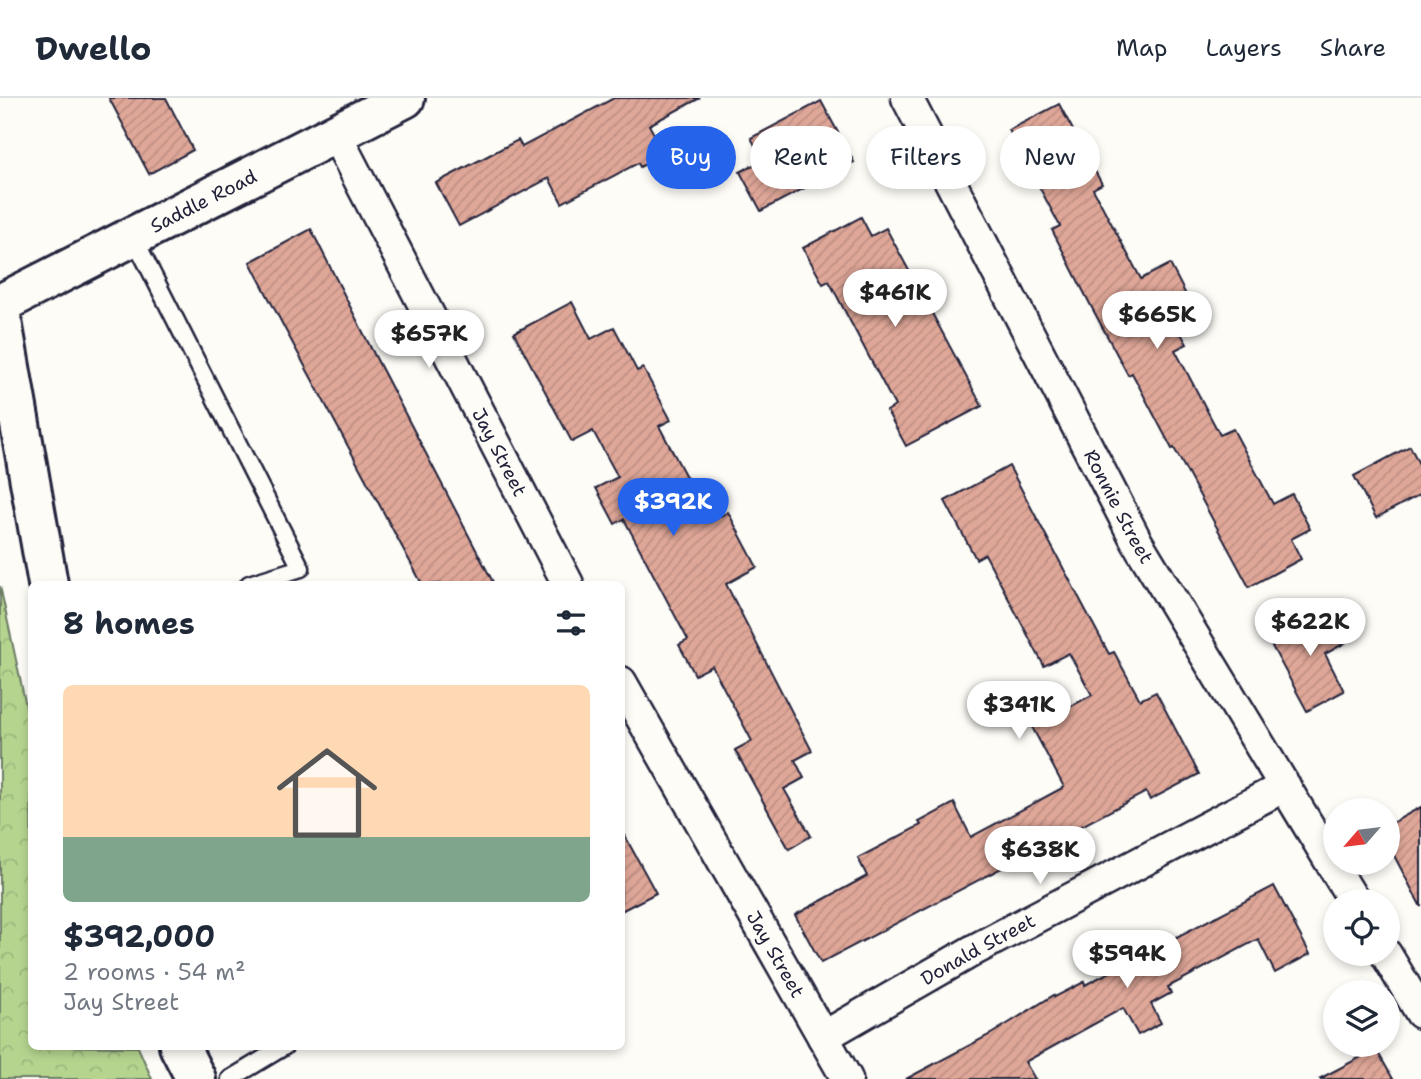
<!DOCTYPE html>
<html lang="en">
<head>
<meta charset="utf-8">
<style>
	:root { --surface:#fff; --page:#f6f6f7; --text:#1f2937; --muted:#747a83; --line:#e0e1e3; --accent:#2563eb }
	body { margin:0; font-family:"Shantell Sans",sans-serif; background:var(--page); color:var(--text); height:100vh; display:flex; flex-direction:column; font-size:26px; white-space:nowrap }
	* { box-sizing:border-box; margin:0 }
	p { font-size:23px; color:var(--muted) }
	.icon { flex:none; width:38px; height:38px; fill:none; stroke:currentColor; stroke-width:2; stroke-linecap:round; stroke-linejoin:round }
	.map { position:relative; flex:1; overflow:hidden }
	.sheet { position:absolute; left:28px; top:483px; width:597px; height:469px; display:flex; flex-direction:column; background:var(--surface); border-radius:10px; box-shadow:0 4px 10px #0003 }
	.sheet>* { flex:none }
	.banner { position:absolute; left:646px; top:28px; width:665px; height:63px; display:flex; gap:14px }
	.needle { width:46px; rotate:242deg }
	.tools { position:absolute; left:1323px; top:700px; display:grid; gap:14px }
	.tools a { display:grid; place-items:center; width:77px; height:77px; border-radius:50%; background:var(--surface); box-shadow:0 4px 10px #0003; font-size:35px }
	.price { position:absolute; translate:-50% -60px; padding:0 16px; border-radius:24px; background:#fff; color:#222; font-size:23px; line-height:46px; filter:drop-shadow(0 2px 4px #0008) }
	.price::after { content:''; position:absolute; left:50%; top:42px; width:21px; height:16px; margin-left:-10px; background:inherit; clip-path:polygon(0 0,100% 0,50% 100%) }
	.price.current { background:var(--accent); color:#fff }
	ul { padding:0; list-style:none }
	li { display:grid; align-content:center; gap:14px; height:371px; padding:0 35px }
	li+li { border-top:2px solid var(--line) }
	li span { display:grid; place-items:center; height:217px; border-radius:10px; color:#555 }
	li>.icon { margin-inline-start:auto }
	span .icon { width:126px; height:126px; fill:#fffc; stroke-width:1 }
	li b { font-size:30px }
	h2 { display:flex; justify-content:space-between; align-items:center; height:84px; padding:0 35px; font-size:30px }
	.pill { padding:0 24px; border-radius:32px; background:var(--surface); box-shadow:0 4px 10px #0003; font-size:24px; line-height:63px }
	.pill.current { background:var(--accent); color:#fff }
	header { display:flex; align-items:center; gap:42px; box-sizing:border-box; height:98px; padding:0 35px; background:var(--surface); border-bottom:2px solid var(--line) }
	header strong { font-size:33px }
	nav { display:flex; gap:38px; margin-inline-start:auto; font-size:24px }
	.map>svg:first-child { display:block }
</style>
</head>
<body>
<header>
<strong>Dwello</strong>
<nav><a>Map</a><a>Layers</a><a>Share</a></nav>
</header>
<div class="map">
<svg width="1421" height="981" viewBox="0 0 1421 981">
	<defs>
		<pattern id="forest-crowns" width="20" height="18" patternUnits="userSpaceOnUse" patternTransform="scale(1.75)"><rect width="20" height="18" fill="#b5d58f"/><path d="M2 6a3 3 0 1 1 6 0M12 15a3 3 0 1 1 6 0" fill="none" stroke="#9bb77c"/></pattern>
		<pattern id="building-hatch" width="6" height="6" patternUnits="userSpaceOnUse" patternTransform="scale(1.75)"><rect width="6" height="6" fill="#dfa798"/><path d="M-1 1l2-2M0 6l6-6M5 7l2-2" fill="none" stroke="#bf8f84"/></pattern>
	</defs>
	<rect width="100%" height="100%" fill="#fdfcf7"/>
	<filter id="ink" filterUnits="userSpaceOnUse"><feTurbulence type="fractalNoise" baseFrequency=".0143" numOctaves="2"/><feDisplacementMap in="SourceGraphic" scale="14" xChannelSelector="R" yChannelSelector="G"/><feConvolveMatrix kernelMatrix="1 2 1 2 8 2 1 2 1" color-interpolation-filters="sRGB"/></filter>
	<g filter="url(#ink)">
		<polygon fill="url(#forest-crowns)" stroke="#6c7c65" stroke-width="2" points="0,488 31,631 32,948 138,949 152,981 0,981"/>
		<g fill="url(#building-hatch)" stroke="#22223b" stroke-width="2">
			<polygon points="109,0 166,0 193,52 149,76"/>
			<polygon points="614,0 700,0 649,27 665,56 640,69 638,65 562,105 549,80 459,128 436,85 518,42 522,49"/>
			<polygon points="821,3 854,64 761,113 740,74 763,62 751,40"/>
			<polygon points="1059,6 1102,86 1093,91 1141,181 1170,166 1196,216 1176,227 1187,246 1175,252 1220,337 1233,331 1273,406 1292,396 1310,431 1291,441 1301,461 1249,489 1174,350 1172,351 1132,275 1128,277 1091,208 1052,132 1060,128 1009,32"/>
			<polygon points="861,119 871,138 886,130 982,308 906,348 887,313 895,308 829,183 823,186 803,150"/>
			<polygon points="311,131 374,256 494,486 422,486 285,231 250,164"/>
			<polygon points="572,204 591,241 614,229 637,273 643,270 671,322 659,328 710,424 728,414 757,469 726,486 812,653 795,662 804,680 784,691 811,738 789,751 735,652 752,643 712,568 695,577 679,547 688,542 624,421 615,426 596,390 618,379 593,333 572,344 514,235"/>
			<polygon points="1410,348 1421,370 1421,396 1376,420 1354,378"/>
			<polygon points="1009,368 1109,556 1114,554 1140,602 1156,594 1199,676 1150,702 1146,694 821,865 795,817 867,778 858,760 921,727 919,724 954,705 971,739 1064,689 1032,629 1092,597 1069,555 1044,568 985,456 976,461 945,403"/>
			<polygon points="1327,510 1345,545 1325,556 1344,593 1307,613 1268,541"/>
			<polygon points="1421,709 1421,809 1388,746 1388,727"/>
			<polygon points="621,731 656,795 621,813"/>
			<polygon points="1274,788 1310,856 1275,875 1258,841 1168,889 1171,895 1151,906 1161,925 1138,937 1123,910 1025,964 1035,981 906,981 991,936 1054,897 1055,899 1084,884 1085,887"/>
			<polygon points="1376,951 1393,981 1319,981"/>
		</g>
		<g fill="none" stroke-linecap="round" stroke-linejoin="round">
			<defs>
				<g id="service">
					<polyline points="133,138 301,470 249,486"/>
					<polyline points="230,981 285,948"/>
				</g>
				<g id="minor">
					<path id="s1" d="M907 0 1137 444 1354 803"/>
					<path id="s2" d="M335 35 568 486"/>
					<path id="s3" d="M621 584 847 981"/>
					<polyline points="1386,856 1421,915"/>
					<path id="s4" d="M823 939 974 852 1285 688"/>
				</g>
				<g id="tertiary">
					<path id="s5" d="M0 206 405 0"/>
				</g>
				<g id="secondary">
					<polyline points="0,212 48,486"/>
					<polyline points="179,948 196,981"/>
				</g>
			</defs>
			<use href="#service" stroke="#22223b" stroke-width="21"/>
			<use href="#minor" stroke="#22223b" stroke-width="35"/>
			<use href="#tertiary" stroke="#22223b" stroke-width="44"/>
			<use href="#secondary" stroke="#22223b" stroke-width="44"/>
			<use href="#service" stroke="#fdfcf7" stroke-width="16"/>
			<use href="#minor" stroke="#fdfcf7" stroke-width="30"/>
			<use href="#tertiary" stroke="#fdfcf7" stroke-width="38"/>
			<use href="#secondary" stroke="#fdfcf7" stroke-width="38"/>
		</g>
	</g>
	<g text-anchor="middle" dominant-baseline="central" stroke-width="5" stroke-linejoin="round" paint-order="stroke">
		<g font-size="19" fill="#22223b" stroke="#fdfcf7">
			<text stroke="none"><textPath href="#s5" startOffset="228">Saddle Road</textPath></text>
			<text stroke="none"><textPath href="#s2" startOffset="359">Jay Street</textPath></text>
			<text stroke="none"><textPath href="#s1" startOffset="460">Ronnie Street</textPath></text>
			<text stroke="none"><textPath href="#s4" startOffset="178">Donald Street</textPath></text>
			<text stroke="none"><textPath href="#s3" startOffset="313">Jay Street</textPath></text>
		</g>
	</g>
</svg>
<div class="tools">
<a><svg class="needle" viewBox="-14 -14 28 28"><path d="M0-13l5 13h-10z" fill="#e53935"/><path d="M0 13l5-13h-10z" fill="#747a83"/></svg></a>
<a><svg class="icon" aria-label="locate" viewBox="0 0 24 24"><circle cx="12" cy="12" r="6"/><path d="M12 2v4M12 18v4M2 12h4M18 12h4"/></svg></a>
<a><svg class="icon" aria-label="layers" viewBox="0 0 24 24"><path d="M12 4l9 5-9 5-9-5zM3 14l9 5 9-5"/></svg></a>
</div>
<b class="price" style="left:895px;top:231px">$461K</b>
<b class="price" style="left:1157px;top:253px">$665K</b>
<b class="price" style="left:429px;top:272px">$657K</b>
<b class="price current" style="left:673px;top:440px">$392K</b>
<b class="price" style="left:1310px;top:560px">$622K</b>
<b class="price" style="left:1019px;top:643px">$341K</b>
<b class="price" style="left:1040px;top:788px">$638K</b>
<b class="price" style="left:1127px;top:892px">$594K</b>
<div class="banner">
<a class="pill current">Buy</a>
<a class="pill">Rent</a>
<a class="pill">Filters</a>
<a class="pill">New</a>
</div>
<section class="sheet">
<h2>8 homes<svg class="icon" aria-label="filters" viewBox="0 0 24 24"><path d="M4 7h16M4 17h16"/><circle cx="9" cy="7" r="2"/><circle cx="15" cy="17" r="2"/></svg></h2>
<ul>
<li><span style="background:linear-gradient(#ffd9b3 70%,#7fa58c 0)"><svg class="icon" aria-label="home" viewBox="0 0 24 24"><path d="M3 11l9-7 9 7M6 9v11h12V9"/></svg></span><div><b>$392,000</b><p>2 rooms · 54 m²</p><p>Jay Street</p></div></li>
</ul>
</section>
</div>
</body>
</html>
